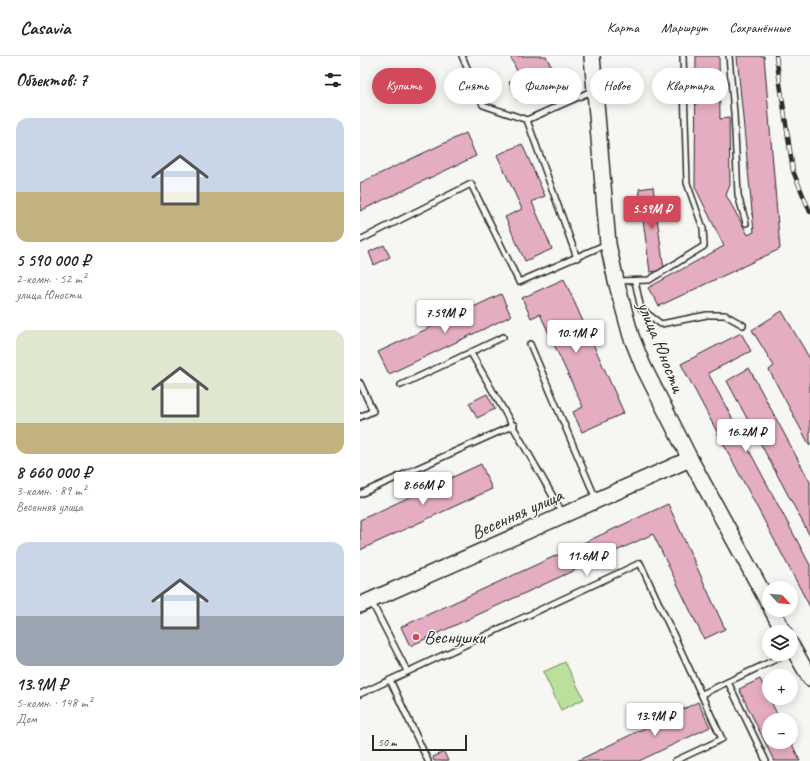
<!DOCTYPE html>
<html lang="ru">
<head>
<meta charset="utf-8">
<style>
	:root { --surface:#fff; --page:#f6f6f6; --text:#202124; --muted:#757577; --line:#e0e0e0; --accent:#d1495b }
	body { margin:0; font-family:Caveat,sans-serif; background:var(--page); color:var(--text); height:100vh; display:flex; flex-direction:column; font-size:15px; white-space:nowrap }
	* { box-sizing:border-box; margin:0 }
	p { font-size:13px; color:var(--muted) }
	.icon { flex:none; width:22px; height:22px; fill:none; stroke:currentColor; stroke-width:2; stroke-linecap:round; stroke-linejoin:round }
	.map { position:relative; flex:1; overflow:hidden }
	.side { display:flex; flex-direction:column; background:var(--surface); width:360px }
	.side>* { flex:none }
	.banner { position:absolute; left:12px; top:12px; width:378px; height:36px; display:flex; gap:8px }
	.needle { width:26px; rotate:116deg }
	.tools { position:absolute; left:402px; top:525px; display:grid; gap:8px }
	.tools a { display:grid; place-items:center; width:36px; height:36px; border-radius:50%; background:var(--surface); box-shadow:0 2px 10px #0003; font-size:20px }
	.scale { position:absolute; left:12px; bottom:10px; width:95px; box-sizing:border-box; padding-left:4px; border:2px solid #2b2b2b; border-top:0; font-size:11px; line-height:14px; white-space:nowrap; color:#2b2b2b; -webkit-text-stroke:3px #f6f6f2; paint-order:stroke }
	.price { position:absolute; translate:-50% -34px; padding:0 9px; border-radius:4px; background:#fff; color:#222; font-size:13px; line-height:26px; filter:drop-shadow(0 1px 2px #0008) }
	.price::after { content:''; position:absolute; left:50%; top:24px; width:12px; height:9px; margin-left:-6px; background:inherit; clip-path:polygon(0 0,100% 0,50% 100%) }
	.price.active { background:var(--accent); color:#fff }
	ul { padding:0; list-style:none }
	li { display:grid; align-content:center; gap:8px; height:212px; padding:0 16px }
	li span { display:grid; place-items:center; height:124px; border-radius:12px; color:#555 }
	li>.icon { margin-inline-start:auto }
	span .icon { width:72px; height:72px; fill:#fffc; stroke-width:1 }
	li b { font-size:17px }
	h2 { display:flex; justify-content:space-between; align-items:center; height:48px; padding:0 16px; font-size:17px }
	.tag { padding:0 14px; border-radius:18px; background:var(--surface); box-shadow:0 2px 10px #0003; font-size:14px; line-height:36px }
	.tag.active { background:var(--accent); color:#fff }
	header { display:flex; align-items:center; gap:24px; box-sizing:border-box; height:56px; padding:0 20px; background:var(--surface); border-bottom:1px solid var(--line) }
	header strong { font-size:19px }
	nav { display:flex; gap:22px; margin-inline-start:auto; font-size:14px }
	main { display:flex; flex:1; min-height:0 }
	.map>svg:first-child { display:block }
</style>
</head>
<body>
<header>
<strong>Casavia</strong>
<nav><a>Карта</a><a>Маршрут</a><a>Сохранённые</a></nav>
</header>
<main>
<section class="side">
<h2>Объектов: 7<svg class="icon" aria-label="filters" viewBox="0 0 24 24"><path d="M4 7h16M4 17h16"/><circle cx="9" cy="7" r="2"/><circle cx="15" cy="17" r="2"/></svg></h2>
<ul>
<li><span style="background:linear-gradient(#c9d6e8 60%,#c2b280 0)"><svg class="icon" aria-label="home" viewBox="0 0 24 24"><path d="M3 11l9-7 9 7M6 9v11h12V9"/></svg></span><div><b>5 590 000 ₽</b><p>2-комн. · 52 m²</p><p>улица Юности</p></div></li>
<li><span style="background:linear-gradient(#dfe7d0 75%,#c2b280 0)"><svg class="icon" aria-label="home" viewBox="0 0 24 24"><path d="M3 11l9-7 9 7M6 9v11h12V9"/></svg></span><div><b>8 660 000 ₽</b><p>3-комн. · 89 m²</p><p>Весенняя улица</p></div></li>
<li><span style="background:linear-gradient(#c9d6e8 60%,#9aa5b1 0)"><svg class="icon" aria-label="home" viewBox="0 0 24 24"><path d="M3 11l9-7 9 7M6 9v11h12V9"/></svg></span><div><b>13.9M ₽</b><p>5-комн. · 148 m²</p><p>Дом</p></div></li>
</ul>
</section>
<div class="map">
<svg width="450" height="705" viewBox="0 0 450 705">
	<rect width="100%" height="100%" fill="#f6f6f2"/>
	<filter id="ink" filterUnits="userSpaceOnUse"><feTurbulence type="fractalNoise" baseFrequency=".025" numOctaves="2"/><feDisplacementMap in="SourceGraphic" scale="8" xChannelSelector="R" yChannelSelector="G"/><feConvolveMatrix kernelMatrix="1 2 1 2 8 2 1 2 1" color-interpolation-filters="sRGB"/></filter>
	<g filter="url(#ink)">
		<polygon fill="#bbe09b" stroke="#738663" points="205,606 224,643 201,654 183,616"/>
		<g fill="#e5adc2" stroke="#2b2b2b">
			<polygon points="150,0 186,0 198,25 157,44 149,26 160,21"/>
			<polygon points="336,0 359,0 360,63 369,62 370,129 366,139 388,179 394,176 377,0 404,0 420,193 299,250 288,232 364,190 335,131"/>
			<polygon points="106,77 116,100 0,155 0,127"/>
			<polygon points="162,88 185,140 172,146 192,193 165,205 145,161 162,153 137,99"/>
			<polygon points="293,131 304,214 290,216 279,133"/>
			<polygon points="24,189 30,201 14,209 9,196"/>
			<polygon points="204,223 264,357 222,376 213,356 223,351 180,258 171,262 162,242"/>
			<polygon points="141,238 151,260 29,318 18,296"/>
			<polygon points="422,255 450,303 450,390 409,314 414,310 392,274"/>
			<polygon points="381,277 391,295 348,317 450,509 450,551 321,308"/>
			<polygon points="389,312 450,426 450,480 367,325"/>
			<polygon points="127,338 135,353 117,362 109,347"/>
			<polygon points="121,408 132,433 0,494 0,464"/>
			<polygon points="308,448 365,573 344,583 293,478 50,590 41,571"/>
			<polygon points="400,623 420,664 409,664 409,686 431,686 440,705 414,705 379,633"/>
			<polygon points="338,646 350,671 279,705 217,705"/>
			<polygon points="84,696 88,705 74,705 73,701"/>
		</g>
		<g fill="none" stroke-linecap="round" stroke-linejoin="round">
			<defs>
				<g id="lane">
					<polyline points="102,0 123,49 167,64 234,34"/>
					<polyline points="369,0 374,57 378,139 386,167"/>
					<polyline points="167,64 217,202"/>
					<polyline points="0,184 111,128 159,226 247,188"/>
					<polyline points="258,225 289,224 344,190 343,172 327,127 323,0"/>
					<polyline points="275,225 281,253 301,268 347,259 365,259 383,269"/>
					<polyline points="170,288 236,443"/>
					<polyline points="111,297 203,458"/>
					<polyline points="0,327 13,355 0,361"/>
					<polyline points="41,329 143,281"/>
					<polyline points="0,438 154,369"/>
					<polyline points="11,545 47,615"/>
					<polyline points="30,624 68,705"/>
					<polyline points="368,626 406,705"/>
					<polyline points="0,638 280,507 362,683 315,705"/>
					<polyline points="342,638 427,598"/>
				</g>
				<g id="secondary">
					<polyline points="232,0 248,188 256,225 271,280 283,310 330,403 409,548"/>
					<polyline points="0,549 330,403"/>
					<polyline points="412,554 424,576"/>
					<polyline points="431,589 450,622"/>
				</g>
			</defs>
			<use href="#lane" stroke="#2b2b2b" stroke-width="8"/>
			<use href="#secondary" stroke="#2b2b2b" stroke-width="18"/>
			<use href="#lane" stroke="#f6f6f2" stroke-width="5"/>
			<use href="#secondary" stroke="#f6f6f2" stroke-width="15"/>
			<defs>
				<polyline id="rail" points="416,0 433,115 450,156"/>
			</defs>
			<use href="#rail" stroke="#2b2b2b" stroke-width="4.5"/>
			<use href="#rail" stroke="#f6f6f2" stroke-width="3" stroke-dasharray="9" stroke-linecap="butt"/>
		</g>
	</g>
	<circle fill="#d1495b" stroke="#f6f6f2" stroke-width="1.5" cx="56" cy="581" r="4"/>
	<g text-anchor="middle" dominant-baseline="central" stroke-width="3" stroke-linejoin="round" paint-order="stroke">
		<g font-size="19" fill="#2b2b2b" stroke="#f6f6f2">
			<text transform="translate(301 291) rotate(68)">улица Юности</text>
			<text transform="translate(157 458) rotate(-24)">Весенняя улица</text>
		</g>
		<g font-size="19" fill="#2b2b2b" stroke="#f6f6f2" text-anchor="start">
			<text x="64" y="581">Веснушки</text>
		</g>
	</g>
</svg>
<div class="tools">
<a><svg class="needle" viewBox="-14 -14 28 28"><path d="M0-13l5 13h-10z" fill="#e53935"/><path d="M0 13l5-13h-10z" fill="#757577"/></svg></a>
<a><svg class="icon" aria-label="layers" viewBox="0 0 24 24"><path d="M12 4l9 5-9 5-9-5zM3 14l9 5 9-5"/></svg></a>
<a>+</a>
<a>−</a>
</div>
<div class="scale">50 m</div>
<b class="price active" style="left:292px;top:174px">5.59M ₽</b>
<b class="price" style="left:85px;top:278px">7.59M ₽</b>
<b class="price" style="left:216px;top:298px">10.1M ₽</b>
<b class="price" style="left:386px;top:397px">16.2M ₽</b>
<b class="price" style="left:63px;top:450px">8.66M ₽</b>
<b class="price" style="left:227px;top:521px">11.6M ₽</b>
<b class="price" style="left:295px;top:681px">13.9M ₽</b>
<div class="banner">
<a class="tag active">Купить</a>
<a class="tag">Снять</a>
<a class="tag">Фильтры</a>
<a class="tag">Новое</a>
<a class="tag">Квартира</a>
</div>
</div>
</main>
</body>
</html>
